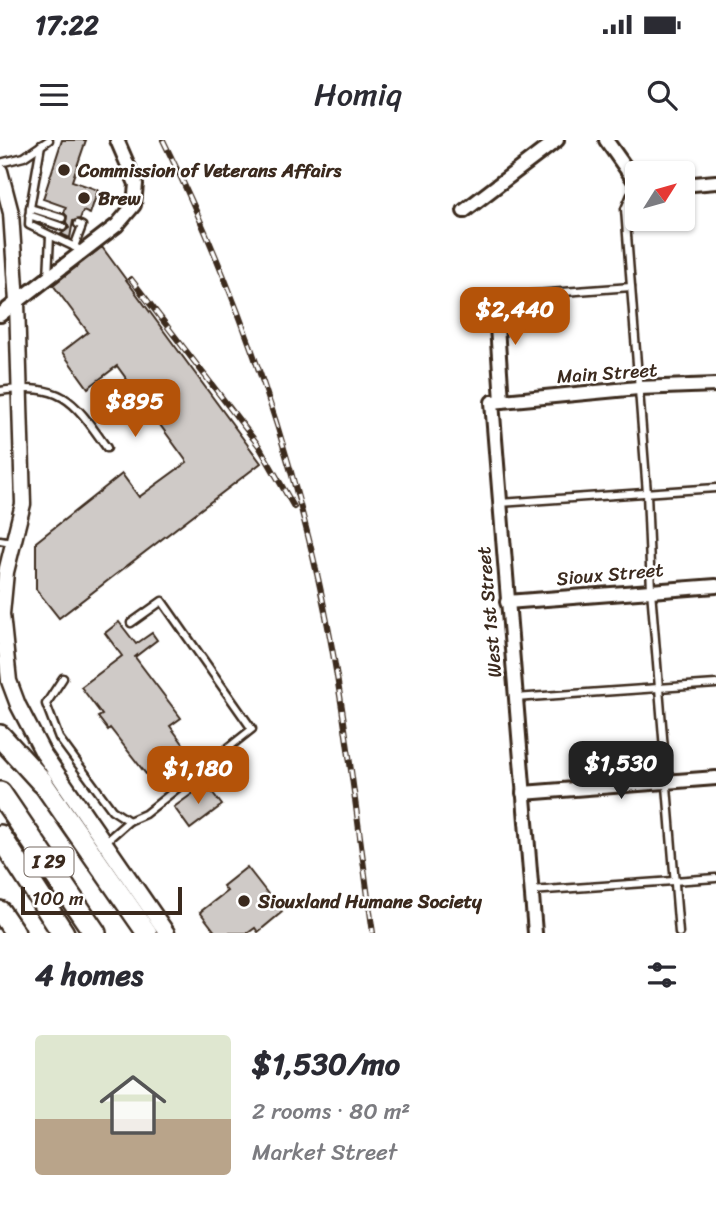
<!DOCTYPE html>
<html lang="en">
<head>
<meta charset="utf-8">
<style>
	:root { --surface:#fff; --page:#f7f7f7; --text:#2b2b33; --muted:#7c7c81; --line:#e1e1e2; --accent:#b45309 }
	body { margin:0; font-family:Sriracha,sans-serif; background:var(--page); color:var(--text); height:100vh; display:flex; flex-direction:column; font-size:26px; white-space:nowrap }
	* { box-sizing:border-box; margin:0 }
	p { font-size:23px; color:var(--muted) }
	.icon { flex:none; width:38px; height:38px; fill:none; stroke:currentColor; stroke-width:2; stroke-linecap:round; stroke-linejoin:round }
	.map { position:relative; height:793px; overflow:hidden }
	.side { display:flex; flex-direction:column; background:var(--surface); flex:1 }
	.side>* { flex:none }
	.needle { width:46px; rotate:53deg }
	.buttons { position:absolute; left:625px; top:21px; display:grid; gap:14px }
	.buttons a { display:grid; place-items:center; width:70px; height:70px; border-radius:7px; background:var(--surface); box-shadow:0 2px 5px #0004; font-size:35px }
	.scale { position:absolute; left:21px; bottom:18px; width:161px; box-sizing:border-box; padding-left:7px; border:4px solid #3b2a1e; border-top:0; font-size:19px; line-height:24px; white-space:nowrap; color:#3b2a1e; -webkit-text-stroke:5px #fff; paint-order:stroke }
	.price { position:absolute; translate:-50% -60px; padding:0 16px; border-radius:14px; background:var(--accent); color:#fff; font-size:23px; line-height:46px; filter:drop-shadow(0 2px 4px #0008) }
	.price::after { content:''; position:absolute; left:50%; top:42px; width:21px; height:16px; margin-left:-10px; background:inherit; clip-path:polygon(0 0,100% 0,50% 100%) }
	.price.current { background:#222; color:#fff }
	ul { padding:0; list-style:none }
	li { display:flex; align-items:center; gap:21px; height:175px; padding:0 35px }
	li+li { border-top:2px solid var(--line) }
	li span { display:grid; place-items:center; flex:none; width:196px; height:140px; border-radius:7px; color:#555 }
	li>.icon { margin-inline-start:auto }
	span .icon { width:84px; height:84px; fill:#fffc; stroke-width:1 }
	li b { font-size:30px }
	h2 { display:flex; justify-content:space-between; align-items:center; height:84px; padding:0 35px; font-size:30px }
	.status { display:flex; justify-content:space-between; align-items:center; height:49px; padding:0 35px; background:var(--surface); direction:ltr }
	.status svg { height:19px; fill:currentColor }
	header { display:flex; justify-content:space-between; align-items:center; height:91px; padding:0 35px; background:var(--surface); font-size:32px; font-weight:600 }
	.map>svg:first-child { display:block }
</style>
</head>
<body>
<div class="status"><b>17:22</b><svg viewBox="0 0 49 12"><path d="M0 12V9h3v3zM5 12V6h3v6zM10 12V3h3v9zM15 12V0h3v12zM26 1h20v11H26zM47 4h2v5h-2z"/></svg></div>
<header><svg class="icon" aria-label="menu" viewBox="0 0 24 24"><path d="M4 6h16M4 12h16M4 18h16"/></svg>Homiq<svg class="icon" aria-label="search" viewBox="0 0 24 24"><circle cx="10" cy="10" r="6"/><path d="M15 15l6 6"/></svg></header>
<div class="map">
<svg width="716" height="793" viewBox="0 0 716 793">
	<rect width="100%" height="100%" fill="#fff"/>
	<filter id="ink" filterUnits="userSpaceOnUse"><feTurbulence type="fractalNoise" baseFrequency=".0143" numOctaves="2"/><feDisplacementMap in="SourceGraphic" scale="14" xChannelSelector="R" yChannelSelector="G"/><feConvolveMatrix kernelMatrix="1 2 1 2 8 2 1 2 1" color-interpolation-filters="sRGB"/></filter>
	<g filter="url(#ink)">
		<g fill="#cfcac7" stroke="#3b2a1e" stroke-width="2">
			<polygon points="62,0 86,0 72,41 98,50 90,74 83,71 80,79 73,81 70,98 61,94 69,88 66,82 67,76 64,73 66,67 43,59"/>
			<polygon points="102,107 261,323 59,478 36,449 36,402 122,334 139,357 187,322 117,226 88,248 62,212 88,192 53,145"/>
			<polygon points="119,482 136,504 152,493 157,500 135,517 181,578 170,586 184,605 146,634 110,588 108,590 98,577 102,575 81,547 122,516 105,493"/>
			<polygon points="206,644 222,665 190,689 174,667"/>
			<polygon points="247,727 282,772 258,792 255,788 248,793 216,793 200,772 227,751 223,746"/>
		</g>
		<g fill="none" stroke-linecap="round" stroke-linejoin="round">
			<defs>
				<g id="service">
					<polyline points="41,5 30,68 29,85 83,111"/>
					<polyline points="0,23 24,17 49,0"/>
					<polyline points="637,52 631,55 625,69 647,353 651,450 679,793"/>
					<polyline points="30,68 62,78"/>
					<polyline points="29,75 63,87"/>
					<polyline points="74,107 82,86 78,84"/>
					<polyline points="48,137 50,96"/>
					<polyline points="495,157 631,147"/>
					<path d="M0 251C64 243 73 260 107 308"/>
					<polyline points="499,363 716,348"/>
					<polyline points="0,400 12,402"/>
					<polyline points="63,538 46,564 59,598 112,670 129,681 145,674 252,589 162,461 131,483"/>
					<polyline points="515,558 716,544"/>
					<polyline points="105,702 129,681"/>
					<polyline points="531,751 716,738"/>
				</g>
				<g id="minor">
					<polyline points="606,0 637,44"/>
					<polyline points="682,45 716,42"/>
					<polyline points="464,71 557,0"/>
					<polyline points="495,157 502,261"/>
					<polyline points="0,175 117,85 134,65 136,44 117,0"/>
					<polyline points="507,462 716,446"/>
					<polyline points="523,653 716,638"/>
					<polyline points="535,793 492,262 638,248 716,245"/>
				</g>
				<polyline id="tertiary" points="0,31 11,73 17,162 23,364 6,432 2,474 9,541 18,565 43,613 167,793"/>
				<g id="trunk">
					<polyline points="42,642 147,793"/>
					<polyline points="0,771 15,793"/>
				</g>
				<g id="motorway">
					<polyline points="0,596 42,642"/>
					<polyline points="0,653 95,793"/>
					<polyline points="0,696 63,793"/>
				</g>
			</defs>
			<use href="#service" stroke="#3b2a1e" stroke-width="11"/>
			<use href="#minor" stroke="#3b2a1e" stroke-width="18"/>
			<use href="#tertiary" stroke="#3b2a1e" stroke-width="19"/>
			<use href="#trunk" stroke="#3b2a1e" stroke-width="24"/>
			<use href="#motorway" stroke="#3b2a1e" stroke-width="26"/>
			<use href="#service" stroke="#fff" stroke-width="6"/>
			<use href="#minor" stroke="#fff" stroke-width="12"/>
			<use href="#tertiary" stroke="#fff" stroke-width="14"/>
			<use href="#trunk" stroke="#fff" stroke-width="19"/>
			<use href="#motorway" stroke="#fff" stroke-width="21"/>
			<defs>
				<g id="rail">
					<path d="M163 0C231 139 284 286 318 438 344 555 356 674 373 793"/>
					<polyline points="131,139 259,306 294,367"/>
				</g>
			</defs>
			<use href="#rail" stroke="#3b2a1e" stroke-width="6"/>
			<use href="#rail" stroke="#fff" stroke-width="3.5" stroke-dasharray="10" stroke-linecap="butt"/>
		</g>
	</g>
	<g fill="#3b2a1e" stroke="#fff" stroke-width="2.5">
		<circle cx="64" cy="30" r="7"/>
		<circle cx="84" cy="58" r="7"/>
		<circle cx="244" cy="761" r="7"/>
	</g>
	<g text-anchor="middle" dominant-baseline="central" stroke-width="5" stroke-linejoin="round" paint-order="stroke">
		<rect fill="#fff" stroke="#766a62" stroke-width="2" x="24.5" y="707.5" width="49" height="29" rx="5"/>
		<g font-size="18" font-weight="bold" fill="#3b2a1e">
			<text x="49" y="722">I 29</text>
		</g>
		<g font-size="19" font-weight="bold" fill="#3b2a1e" stroke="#fff" text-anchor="start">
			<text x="78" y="30">Commission of Veterans Affairs</text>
			<text x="98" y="58">Brew</text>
			<text x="258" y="761">Siouxland Humane Society</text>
		</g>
		<g font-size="19" fill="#3b2a1e" stroke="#fff">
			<text transform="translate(607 233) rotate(-4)">Main Street</text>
			<text transform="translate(610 434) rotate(-5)">Sioux Street</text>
			<text transform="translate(489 472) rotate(-95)">West 1st Street</text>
		</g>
	</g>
</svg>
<div class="buttons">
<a><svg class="needle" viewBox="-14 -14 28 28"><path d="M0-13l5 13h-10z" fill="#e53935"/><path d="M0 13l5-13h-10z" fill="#7c7c81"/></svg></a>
</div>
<div class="scale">100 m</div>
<b class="price" style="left:515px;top:207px">$2,440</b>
<b class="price" style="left:135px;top:299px">$895</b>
<b class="price current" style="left:621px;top:661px">$1,530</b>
<b class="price" style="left:198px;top:666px">$1,180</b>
</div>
<section class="side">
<h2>4 homes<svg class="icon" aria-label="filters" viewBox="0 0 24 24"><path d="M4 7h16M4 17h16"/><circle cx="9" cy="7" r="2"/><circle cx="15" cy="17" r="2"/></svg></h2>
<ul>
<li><span style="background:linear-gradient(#dfe7d0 60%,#b9a48a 0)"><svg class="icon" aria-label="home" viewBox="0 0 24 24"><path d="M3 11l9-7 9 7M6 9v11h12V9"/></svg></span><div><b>$1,530/mo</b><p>2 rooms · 80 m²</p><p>Market Street</p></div></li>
</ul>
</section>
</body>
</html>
